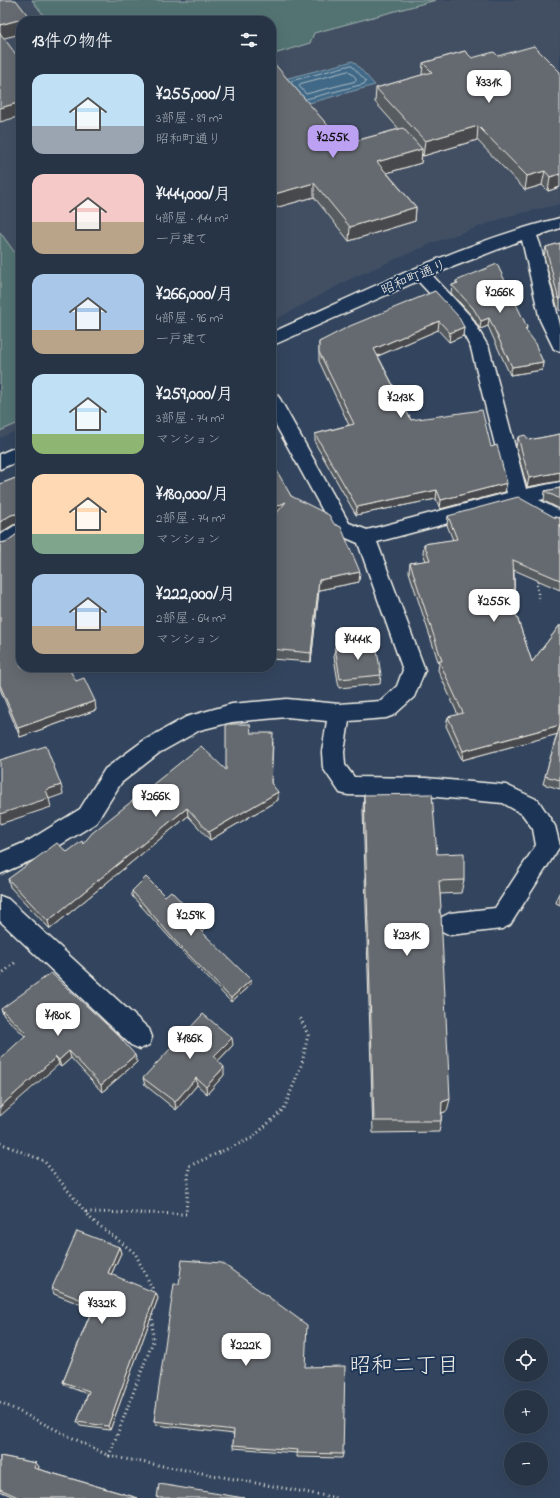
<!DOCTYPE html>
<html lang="ja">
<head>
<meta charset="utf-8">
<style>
	:root { --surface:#263446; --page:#323f51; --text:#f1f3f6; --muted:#a4aab3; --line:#424f5f; --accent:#bca0f2 }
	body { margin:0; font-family:"Indie Flower","Klee One",sans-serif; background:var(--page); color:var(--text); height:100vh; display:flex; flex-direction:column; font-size:15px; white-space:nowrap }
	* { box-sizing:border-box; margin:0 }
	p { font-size:13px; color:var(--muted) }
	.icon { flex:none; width:22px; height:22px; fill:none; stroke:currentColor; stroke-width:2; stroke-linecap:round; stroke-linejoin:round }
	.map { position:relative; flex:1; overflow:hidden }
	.drawer { position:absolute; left:16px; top:16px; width:260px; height:656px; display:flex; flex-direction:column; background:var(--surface); border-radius:16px; box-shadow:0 4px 16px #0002,0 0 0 1px var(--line) }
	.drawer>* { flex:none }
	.fabs { position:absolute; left:504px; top:1338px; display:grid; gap:8px }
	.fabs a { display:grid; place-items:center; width:44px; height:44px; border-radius:50%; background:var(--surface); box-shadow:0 4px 16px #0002,0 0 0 1px var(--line); font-size:20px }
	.price { position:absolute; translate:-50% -34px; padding:0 9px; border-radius:8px; background:#fff; color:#222; font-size:13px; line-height:26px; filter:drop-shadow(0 1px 2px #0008) }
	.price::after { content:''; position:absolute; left:50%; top:24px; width:12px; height:9px; margin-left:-6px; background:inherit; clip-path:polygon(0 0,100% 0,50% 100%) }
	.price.current { background:var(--accent); color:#111 }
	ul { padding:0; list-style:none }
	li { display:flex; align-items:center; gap:12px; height:100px; padding:0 16px }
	li span { display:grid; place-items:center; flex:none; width:112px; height:80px; border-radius:12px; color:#555 }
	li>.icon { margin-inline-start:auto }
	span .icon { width:48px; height:48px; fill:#fffc; stroke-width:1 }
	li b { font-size:17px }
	h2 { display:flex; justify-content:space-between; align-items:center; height:48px; padding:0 16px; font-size:17px }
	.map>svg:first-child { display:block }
</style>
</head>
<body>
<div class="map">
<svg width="560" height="1498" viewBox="0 0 560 1498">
	<rect width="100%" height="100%" fill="#33455e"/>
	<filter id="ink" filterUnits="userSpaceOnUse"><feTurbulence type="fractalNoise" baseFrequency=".025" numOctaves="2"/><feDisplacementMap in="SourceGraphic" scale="8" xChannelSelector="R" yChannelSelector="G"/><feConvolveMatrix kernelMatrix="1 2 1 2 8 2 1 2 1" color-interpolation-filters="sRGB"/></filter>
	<g filter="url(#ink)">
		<polygon fill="#425063" points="0,0 560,0 560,204 509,216 435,242 350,279 271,322 271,21 21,21 21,429 0,438"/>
		<g fill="#527373" stroke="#a3b2ae">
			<polygon points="32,0 436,0 314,33 310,43 271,55 271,21 48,21"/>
			<polygon points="0,232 21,261 21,422 0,431"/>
		</g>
		<polygon fill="#406988" stroke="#889fae" points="353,61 375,85 302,105 281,80"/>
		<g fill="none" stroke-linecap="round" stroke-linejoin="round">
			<g stroke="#acbbc2" stroke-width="1">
				<polygon points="349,71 356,78 356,81 306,94 299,86 300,84"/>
				<polyline points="291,81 351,65 366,81 364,84 306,99"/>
			</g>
			<defs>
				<g id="minor">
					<path d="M560 218V228L537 236 540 244 560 325V351L554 349 540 320 522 240 432 275 471 317 489 348 526 489 560 482V496L539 500 560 511V527L553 525 516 505 377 542 425 670 414 697 394 715 386 718 349 721 344 752 345 765 354 777 426 778 506 785 538 800 555 826 560 846 510 925 502 929 450 935 442 931 438 924 442 917 450 913 495 908 536 845 533 829 522 814 503 803 426 796 348 795 340 793 323 768 322 752 327 721 287 717 232 722 200 730 159 753 121 783 96 823 44 855 0 874V853L28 841 80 809 105 769 143 741 186 717 232 704 287 699 339 704 381 701 397 686 403 670 358 543 335 533 271 416V393L277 395 280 399 349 523 367 530 507 493 471 348 458 324 418 281 271 346V333C365 291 460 243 560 218Z"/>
					<polygon points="21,445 21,460 0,469 0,454"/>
					<polygon points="21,524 21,541 7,550 0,552 0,535 14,526"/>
					<polygon points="0,896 8,899 149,1029 152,1037 149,1045 140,1049 131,1045 0,921"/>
				</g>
			</defs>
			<use href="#minor" stroke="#f4f1e8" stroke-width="3"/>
			<polyline stroke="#f4f1e8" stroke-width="2.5" stroke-dasharray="1 3" stroke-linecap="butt" points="538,577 537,584 539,601"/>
			<g stroke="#f4f1e8" stroke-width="3" stroke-dasharray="1 3.5" stroke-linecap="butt">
				<polyline points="0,975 17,961"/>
				<polyline points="0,1143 44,1161 92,1220 135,1253 152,1288 152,1293"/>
				<polyline points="86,1212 186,1214 189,1166 252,1138 284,1109 302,1063 308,1035 300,1017"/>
				<polyline points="0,1402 109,1456 337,1498"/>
				<polyline points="109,1456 153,1341 152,1312"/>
			</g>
			<use href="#minor" fill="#1d3557" fill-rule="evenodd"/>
		</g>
		<g fill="#575b60" stroke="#f4f1e8">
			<polygon points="465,51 560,187 548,191 542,185 525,190 477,140 423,156 422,154 421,163 387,173 416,207 415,221 349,241 314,197 271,209 271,62 344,144 399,129 375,102 376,88 422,75 423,63"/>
			<polygon points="560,243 560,311 557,306 544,256 546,247"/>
			<polygon points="456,281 527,327 526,331 536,347 543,362 542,370 510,375 488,326 480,329 472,316 451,293 452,285 456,284"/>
			<polygon points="435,291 464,327 463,336 449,342 438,330 378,356 411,420 491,447 505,492 440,509 436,499 356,515 315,443 315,434 349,425 319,361 319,342"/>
			<polygon points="560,434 560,481 527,487 516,447 518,437 529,440"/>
			<polygon points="271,464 291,496 359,582 319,590 311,662 271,659 271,520 273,518 271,519"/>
			<polygon points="21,476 21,667 76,681 96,710 20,737 0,689 0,543 6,542 20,532 20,523 13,525 0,533 0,484"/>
			<polygon points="560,488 560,509 544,501 545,491"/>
			<polygon points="448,516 554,517 560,518 560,590 514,570 515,611 532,662 560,625 560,789 543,784 557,734 462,760 446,726 448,717 458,715 438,670 439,664 409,572 410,563 426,561 423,553 424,544 453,540 447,525"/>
			<polygon points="335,647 381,675 380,684 339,688 334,657"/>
			<polygon points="251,733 273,742 271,784 278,800 210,840 188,816 50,929 10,887 8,879 67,852 83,844 226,770"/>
			<polygon points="364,795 437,854 464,880 461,893 440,894 440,912 447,1111 442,1113 441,1121 439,1132 373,1133 363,809"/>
			<polygon points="132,891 165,896 203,925 204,930 201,931 251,984 231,1002 179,948 132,896"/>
			<polygon points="560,892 560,905 556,903 558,895"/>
			<polygon points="1,1009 135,1055 137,1062 102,1092 71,1058 61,1067 25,1036 4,1016"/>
			<polygon points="233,1045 218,1061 224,1075 207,1094 197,1085 176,1110 145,1085 143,1078"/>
			<polygon points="119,1247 121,1253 111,1275 158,1298 110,1430 80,1426 77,1422 88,1394 66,1386 63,1382 92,1309 54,1294 52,1288"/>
			<polygon points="179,1284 305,1367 343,1454 342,1458 297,1457 297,1453 233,1448 233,1445 234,1434 156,1425 154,1421"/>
			<polygon points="0,1456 36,1463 39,1467 38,1469 138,1498 16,1498 0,1491"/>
		</g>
		<g fill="#474a4e" stroke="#f4f1e8">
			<polygon points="29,17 29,21 21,21 21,34 0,39 0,25"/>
			<polygon points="21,102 21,116 0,122 0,108"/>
			<polygon points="478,126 477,140 423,156 425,141"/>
			<polygon points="422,149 421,163 376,176 377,162"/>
			<polygon points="545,171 542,185 525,190 527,176"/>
			<polygon points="560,174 560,187 548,191 550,177"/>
			<polygon points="314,183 314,197 271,209 271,195"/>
			<polygon points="416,207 415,221 349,241 350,227"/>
			<polygon points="489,318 488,326 480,329 481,321"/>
			<polygon points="439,321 438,330 373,358 374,349"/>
			<polygon points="464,327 463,336 449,342 450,333"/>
			<polygon points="543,362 542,370 510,375 512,367"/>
			<polygon points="560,472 560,481 527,487 529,478"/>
			<polygon points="507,483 505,492 440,509 441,500"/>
			<polygon points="437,490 436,499 356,515 357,507"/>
			<polygon points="286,502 286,512 271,519 271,509"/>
			<polygon points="20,513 21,523 13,525 0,533 0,522 11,515"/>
			<polygon points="360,572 359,582 319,590 311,662 311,653 319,580"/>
			<polygon points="95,701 96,710 20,737 18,728"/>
			<polygon points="560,725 558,734 462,760 463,751"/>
			<polygon points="61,785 63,794 49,799 51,807 0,824 0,814 46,790"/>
			<polygon points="278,792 278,800 210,840 209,832"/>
			<polygon points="187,808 188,816 50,929 48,921"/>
			<polygon points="203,925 204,930 199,933 199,929"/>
			<polygon points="251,980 251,984 231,1002 231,998"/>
			<polygon points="232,1038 233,1045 215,1064 214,1056"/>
			<polygon points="69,1051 71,1058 61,1067 59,1060"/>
			<polygon points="135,1055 137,1062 102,1092 101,1085"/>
			<polygon points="56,1057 59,1064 0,1116 0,1107"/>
			<polygon points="224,1067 224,1075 207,1094 206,1087"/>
			<polygon points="196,1078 197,1085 176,1110 175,1102"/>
			<polygon points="450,1099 447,1111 439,1114 442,1102"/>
			<polygon points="119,1247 121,1253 109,1279 108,1273"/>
			<polygon points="156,1293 158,1298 110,1430 108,1426"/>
			<polygon points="36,1463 39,1467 37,1472 34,1468"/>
		</g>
		<g fill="#656a70" stroke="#f4f1e8">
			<polygon points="0,0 16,0 29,17 0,25"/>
			<polygon points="0,33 21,61 21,102 0,108"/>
			<polygon points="534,46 560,72 560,174 550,177 545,171 527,176 478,126 425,141 376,88 432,72 423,63 465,51 472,58 494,52 498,56"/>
			<polygon points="272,61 344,144 403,128 422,149 377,162 416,207 350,227 314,183 271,195 271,165 274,164 271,160 271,62"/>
			<polygon points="560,243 560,300 558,297 546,247"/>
			<polygon points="497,264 527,327 525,329 537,345 536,346 543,362 512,367 489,318 481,321 473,308 452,285 458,283 456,281"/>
			<polygon points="435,291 458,316 464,327 450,333 439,321 374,349 411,420 482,410 491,447 497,445 507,483 441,500 437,490 357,507 315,434 354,424 319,352 319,342 350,326"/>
			<polygon points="560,434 560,472 529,478 518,437 525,435 529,440"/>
			<polygon points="271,464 273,464 291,496 329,515 334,524 341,527 360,572 319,580 311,653 271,649 271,520 286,502 271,509"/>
			<polygon points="21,476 21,667 68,667 76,681 84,678 95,701 18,728 0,685 0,543 6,542 20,532 20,513 11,515 0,522 0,484"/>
			<polygon points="560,488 560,499 545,491"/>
			<polygon points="518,497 554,517 560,518 560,580 513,560 515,611 532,662 560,625 560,780 545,776 560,725 463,751 448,717 463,713 439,661 442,661 410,563 430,560 424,544 457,539 448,516"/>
			<polygon points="376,644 381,675 340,679 335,647"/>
			<polygon points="226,724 250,724 251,733 273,733 271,783 278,792 209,832 187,808 48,921 8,879 57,843 67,852 82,841 83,844 92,833 201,746 226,770"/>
			<polygon points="46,746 61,785 46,790 49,798 0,814 0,760"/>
			<polygon points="432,794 437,854 464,853 464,880 439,881 441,907 439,911 441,915 450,1099 442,1102 441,1121 374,1121 364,795"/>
			<polygon points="146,877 165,896 171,891 203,925 199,929 251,980 231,998 178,944 132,891"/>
			<polygon points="51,973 118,1035 135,1055 101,1085 69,1051 59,1060 56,1057 0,1107 0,1059 27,1034 1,1009"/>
			<polygon points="203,1014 232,1038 214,1056 224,1067 206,1087 196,1078 175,1102 143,1078"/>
			<polygon points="77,1231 119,1247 108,1273 156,1293 108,1426 77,1422 89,1391 63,1382 94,1305 52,1288"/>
			<polygon points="182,1260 222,1263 307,1325 305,1367 345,1366 343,1454 297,1453 298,1450 233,1445 234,1430 154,1421 174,1284 179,1284"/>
			<polygon points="0,1456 36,1463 34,1468 138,1498 20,1498 0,1489"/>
			<polygon points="159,1484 244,1498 157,1498"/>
		</g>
	</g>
	<g text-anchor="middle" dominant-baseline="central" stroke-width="4" stroke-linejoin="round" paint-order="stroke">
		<g font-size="14" fill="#f4f1e8" stroke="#1d3557">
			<text transform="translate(414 278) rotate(-23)">昭和町通り</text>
		</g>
		<g font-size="22" fill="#f4f1e8" stroke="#1d3557">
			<text x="404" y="1367">昭和二丁目</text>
		</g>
	</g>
</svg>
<div class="fabs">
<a><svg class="icon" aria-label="locate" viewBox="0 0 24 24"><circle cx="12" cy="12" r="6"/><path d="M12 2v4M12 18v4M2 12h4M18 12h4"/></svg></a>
<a>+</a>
<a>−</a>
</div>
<b class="price" style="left:489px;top:104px">¥331K</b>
<b class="price current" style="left:333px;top:159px">¥255K</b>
<b class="price" style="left:500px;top:314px">¥266K</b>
<b class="price" style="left:401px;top:419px">¥213K</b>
<b class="price" style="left:494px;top:623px">¥255K</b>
<b class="price" style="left:358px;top:661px">¥444K</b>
<b class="price" style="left:156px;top:818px">¥266K</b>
<b class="price" style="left:191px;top:937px">¥259K</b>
<b class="price" style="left:407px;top:957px">¥231K</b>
<b class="price" style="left:58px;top:1037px">¥180K</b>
<b class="price" style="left:190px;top:1060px">¥186K</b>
<b class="price" style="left:102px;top:1325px">¥332K</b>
<b class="price" style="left:246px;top:1367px">¥222K</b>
<section class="drawer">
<h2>13件の物件<svg class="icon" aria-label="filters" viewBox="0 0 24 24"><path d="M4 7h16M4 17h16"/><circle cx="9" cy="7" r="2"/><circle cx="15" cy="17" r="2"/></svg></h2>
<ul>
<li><span style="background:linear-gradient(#bfe0f5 65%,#9aa5b1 0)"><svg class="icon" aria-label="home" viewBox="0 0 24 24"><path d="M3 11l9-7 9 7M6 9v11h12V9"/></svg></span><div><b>¥255,000/月</b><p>3部屋 · 89 m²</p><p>昭和町通り</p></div></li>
<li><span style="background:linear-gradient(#f6c9c9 60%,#b9a48a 0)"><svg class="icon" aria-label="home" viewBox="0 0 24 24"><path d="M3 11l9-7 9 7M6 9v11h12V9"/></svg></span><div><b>¥444,000/月</b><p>4部屋 · 144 m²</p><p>一戸建て</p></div></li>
<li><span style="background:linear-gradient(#a9c7e8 70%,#b9a48a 0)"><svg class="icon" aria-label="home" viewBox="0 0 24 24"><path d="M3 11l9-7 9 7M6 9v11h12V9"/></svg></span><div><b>¥266,000/月</b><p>4部屋 · 96 m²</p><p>一戸建て</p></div></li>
<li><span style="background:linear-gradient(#bfe0f5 75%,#8fb573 0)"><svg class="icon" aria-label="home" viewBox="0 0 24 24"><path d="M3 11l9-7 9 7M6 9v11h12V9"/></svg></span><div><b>¥259,000/月</b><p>3部屋 · 74 m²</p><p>マンション</p></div></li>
<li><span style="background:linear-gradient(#ffd9b3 75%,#7fa58c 0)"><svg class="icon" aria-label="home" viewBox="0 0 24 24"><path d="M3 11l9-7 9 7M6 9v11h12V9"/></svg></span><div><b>¥180,000/月</b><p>2部屋 · 74 m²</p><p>マンション</p></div></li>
<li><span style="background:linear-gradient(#a9c7e8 65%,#b9a48a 0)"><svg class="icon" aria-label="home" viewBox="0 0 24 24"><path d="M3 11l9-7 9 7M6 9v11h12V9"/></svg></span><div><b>¥222,000/月</b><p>2部屋 · 64 m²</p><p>マンション</p></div></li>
</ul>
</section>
</div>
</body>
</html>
